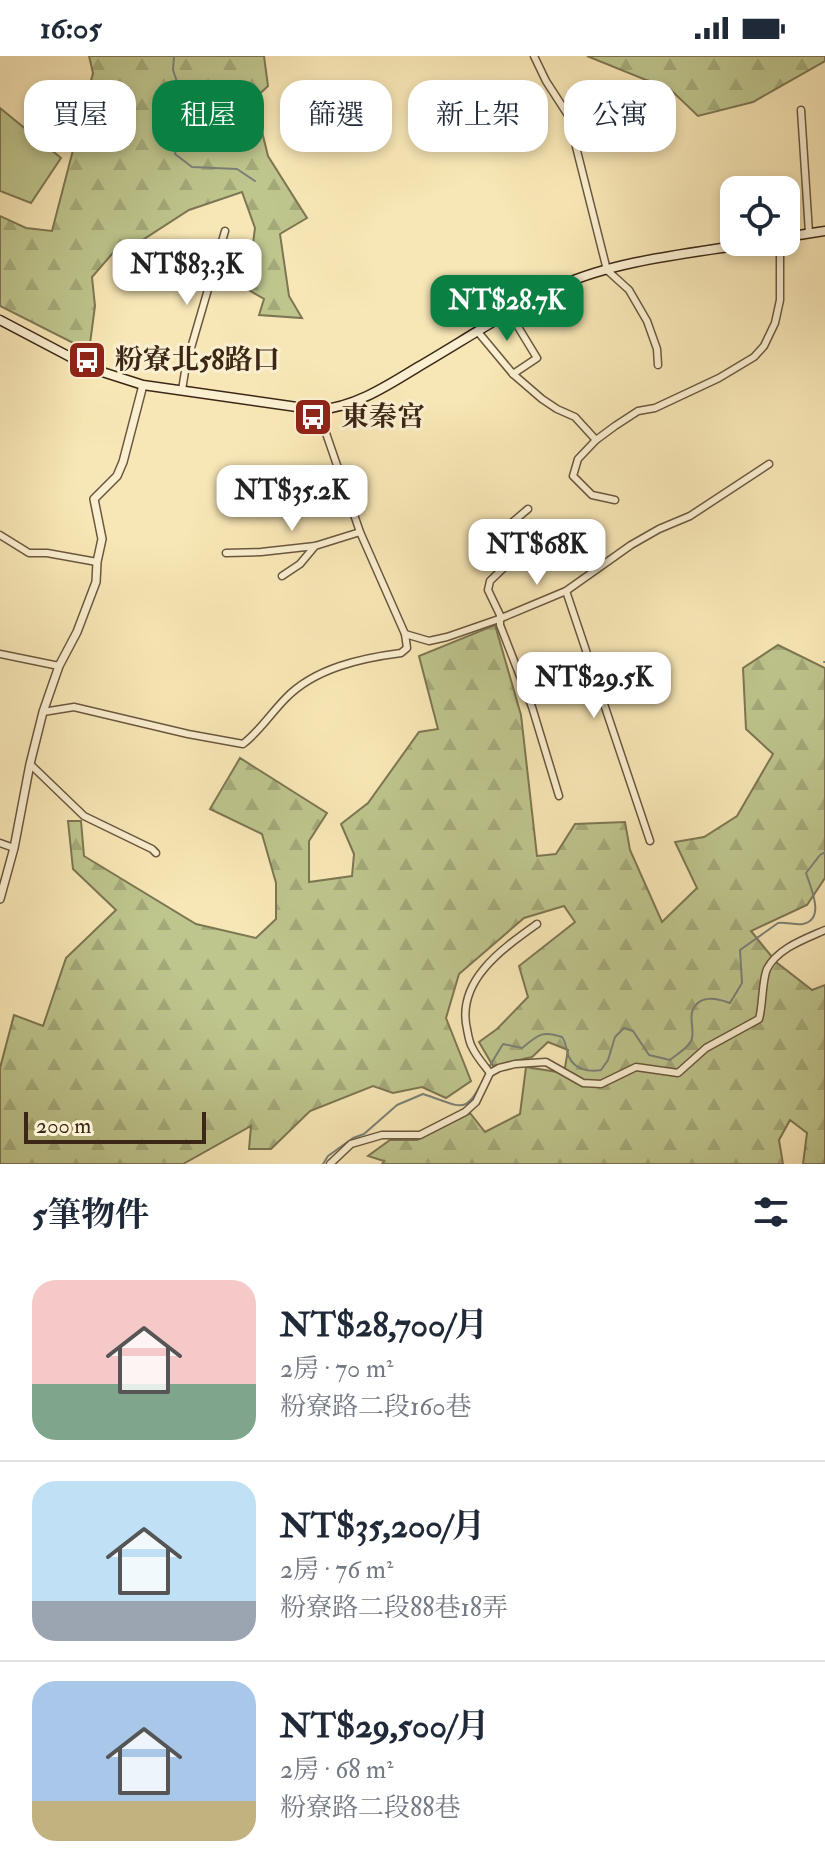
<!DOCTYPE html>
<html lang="zh-TW">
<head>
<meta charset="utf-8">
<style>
	:root { --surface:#fff; --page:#f2f2f3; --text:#1f2937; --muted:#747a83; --line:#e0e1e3; --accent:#0b8043 }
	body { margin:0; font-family:"IM FELL Double Pica","Noto Serif TC",serif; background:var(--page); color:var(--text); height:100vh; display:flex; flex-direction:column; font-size:30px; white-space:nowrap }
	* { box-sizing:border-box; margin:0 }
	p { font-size:26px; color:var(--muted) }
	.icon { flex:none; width:44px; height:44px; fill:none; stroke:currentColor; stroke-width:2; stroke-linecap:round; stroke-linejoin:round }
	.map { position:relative; height:1108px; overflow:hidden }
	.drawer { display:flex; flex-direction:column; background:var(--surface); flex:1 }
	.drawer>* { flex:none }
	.banner { position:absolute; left:24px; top:24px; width:778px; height:72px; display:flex; gap:16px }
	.tools { position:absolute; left:720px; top:120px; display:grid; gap:16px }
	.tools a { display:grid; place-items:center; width:80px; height:80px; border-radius:16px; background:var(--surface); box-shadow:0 4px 12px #0003; font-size:40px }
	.scale { position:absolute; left:24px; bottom:20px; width:182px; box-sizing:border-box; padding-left:8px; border:4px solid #3c2716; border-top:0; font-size:22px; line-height:28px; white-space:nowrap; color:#3c2716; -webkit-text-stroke:6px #faefd0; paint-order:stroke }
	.price { position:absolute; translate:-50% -68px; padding:0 18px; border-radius:16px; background:#fff; color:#222; font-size:26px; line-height:52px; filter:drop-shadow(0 2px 4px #0008) }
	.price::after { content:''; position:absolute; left:50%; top:48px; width:24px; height:18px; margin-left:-12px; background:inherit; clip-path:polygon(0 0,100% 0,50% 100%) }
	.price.selected { background:var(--accent); color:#fff }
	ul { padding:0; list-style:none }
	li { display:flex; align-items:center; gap:24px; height:200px; padding:0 32px }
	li+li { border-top:2px solid var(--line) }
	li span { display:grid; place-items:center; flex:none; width:224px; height:160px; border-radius:24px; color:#555 }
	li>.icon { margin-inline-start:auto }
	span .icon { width:96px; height:96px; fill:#fffc; stroke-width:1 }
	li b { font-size:34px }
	h2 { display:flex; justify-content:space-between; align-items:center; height:96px; padding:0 32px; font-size:34px }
	.tag { padding:0 28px; border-radius:24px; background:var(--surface); box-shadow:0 4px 12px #0003; font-size:28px; line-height:72px }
	.tag.selected { background:var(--accent); color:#fff }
	.status { display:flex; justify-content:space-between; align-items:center; height:56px; padding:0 40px; background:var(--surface); direction:ltr }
	.status svg { height:22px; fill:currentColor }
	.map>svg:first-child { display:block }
</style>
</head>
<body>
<div class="status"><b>16:05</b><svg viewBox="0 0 49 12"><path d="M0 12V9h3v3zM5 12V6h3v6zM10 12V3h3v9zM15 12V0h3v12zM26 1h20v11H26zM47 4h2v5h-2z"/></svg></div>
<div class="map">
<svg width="825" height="1108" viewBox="0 0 825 1108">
	<defs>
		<pattern id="forest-firs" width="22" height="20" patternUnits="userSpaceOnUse" patternTransform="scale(2)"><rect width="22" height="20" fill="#bec58d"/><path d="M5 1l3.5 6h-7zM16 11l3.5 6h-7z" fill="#a4a979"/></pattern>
	</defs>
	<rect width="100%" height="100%" fill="#f8e7b6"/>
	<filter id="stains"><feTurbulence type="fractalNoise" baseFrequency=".0025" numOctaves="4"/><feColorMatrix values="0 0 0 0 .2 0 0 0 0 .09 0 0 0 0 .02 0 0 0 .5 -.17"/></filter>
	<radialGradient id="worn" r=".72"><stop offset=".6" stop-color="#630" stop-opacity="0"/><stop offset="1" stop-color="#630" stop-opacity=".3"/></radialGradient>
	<polygon fill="#bec58d" stroke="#7d7652" stroke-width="2" points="0,52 61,102 31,147 0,135"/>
	<g fill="url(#forest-firs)" stroke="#7d7652" stroke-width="2">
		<polygon points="89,0 264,0 268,30 254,43 268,100 307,162 280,178 289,240 302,262 259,259 264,243 247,233 255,172 242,136 189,154 127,194 119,190 92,221 95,250 89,295 0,250 0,160 26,172 52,175 93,17"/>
		<polygon points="587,0 825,0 825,5 753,46 698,60 671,34"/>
		<polygon points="495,569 521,659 537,800 556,798 575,768 625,766 630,794 662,866 697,832 675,786 704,781 737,760 773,698 746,673 743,612 778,589 825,612 825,822 807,849 751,875 776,906 812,934 825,929 825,1108 803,1108 807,1077 790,1064 779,1084 783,1108 382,1108 384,1105 368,1100 390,1084 417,1084 470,1057 485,1076 520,1058 526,1011 564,1017 568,994 548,986 532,1001 493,1010 479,986 497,973 528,941 519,910 575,866 564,850 524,862 459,918 446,962 471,1025 446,1042 422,1031 393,1037 373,1030 310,1055 271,1093 249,1093 251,1070 183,1108 0,1108 0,1012 14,959 43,970 66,902 116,854 73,813 68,765 81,765 84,800 196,868 256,882 276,863 276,827 262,778 210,753 240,702 327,757 309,785 309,826 352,820 354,798 341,768 368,747 419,676 438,673 419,600"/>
	</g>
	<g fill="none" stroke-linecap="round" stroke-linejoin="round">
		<g stroke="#7a8178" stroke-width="2">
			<polyline points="174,0 173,14 184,46 175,98 192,111 237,113 255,125"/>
			<polyline points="824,606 825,606"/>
			<path d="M489 1011 503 988 522 992C538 979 542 974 562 981 567 988 566 995 569 1001 575 1014 589 1016 601 1014L608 1004 615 981 624 972 633 975 649 999 670 1004C677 998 690 991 692 982 694 974 690 964 692 956 698 938 716 942 730 947L742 927 740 894 778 867C786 866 795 869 803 868 825 863 812 835 806 817L820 799 825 796"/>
			<path d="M323 1108 328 1100 353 1082 364 1078 397 1049 423 1038C464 1051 465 1062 487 1016"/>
		</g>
		<defs>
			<g id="minor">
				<polyline points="534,0 546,25 568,59 607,214 629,234 647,265 657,293 658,309"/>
				<polyline points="801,54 809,177"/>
				<polyline points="509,256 537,302 513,318 542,343 557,353 575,361 596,384"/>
				<polyline points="478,276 513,318"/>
				<polyline points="182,334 186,309 225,175"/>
				<polyline points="615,444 592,439 573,420 578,403 596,384 615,370 638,355 655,352 719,322 754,301 764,290 775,267 780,244 780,186"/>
				<polyline points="528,453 509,469 508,483 514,502 490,525 488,534 500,559 500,569 532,651 559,740"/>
				<polyline points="0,479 29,497 47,497 97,506"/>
				<polyline points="226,497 261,496 315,490 360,476"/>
				<polyline points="282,520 300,508 315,490"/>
				<polyline points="566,535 650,785"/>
				<polyline points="405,578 429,585 447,581 499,563 566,535 631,489 659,473 690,460 769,408"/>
				<polyline points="0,598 59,610"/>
				<path d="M43 656 74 651 188 678 243 688C260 675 271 657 286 642 315 612 362 602 401 597L407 592 405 578 360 476 318 354"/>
				<polyline points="30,708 84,760 152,793 156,797"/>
				<polyline points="0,787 14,792"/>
				<path d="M490 1017C484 1009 476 1000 472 991 469 986 468 978 467 973 456 925 502 893 537 868"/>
				<path d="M330 1108 351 1088 382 1079H420L465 1056 476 1046 490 1017 499 1012 515 1008 546 1006 583 1027 601 1028 636 1011 678 1017 706 992 759 963C763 949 762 924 767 913 778 892 805 883 825 874"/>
			</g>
			<polyline id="tertiary" points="0,843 14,792 30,708 43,656 59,610 77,576 96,526 97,506 102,483 94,443 117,420 123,406 143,329"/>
			<g id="secondary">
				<polyline points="786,181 825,175"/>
				<path d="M0 264 93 313 143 329 318 354C355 351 387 330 418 311 466 283 512 252 562 229 620 203 697 197 759 186"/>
			</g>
		</defs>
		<use href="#minor" stroke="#6b573e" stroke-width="9"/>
		<use href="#tertiary" stroke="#6b573e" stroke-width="10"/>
		<use href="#secondary" stroke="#3c2716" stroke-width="11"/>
		<use href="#minor" stroke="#faefd0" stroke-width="6"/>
		<use href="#tertiary" stroke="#faefd0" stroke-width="7"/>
		<use href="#secondary" stroke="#faefd0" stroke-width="8"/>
	</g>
	<defs>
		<symbol id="bus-square" viewBox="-11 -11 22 22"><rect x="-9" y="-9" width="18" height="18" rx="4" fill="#8f2418" stroke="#faefd0"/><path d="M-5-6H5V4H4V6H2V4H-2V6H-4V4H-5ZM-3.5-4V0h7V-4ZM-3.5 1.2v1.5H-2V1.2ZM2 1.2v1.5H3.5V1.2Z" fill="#fff"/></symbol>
	</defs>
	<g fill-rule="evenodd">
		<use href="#bus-square" x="65" y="282" width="44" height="44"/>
		<use href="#bus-square" x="291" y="339" width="44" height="44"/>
	</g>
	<g text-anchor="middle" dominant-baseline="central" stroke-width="6" stroke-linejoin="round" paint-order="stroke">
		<g font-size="28" font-weight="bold" fill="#3c2716" stroke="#faefd0" text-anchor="start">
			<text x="115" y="304">粉寮北58路口</text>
			<text x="341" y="361">東秦宮</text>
		</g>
	</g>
	<rect width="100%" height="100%" filter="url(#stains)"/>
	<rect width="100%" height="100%" fill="url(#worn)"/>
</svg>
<div class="tools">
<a><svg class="icon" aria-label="locate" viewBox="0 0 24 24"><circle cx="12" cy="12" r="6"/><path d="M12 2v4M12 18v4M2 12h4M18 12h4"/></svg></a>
</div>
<div class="scale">200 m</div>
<b class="price" style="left:187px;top:251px">NT$83.3K</b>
<b class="price selected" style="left:507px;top:287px">NT$28.7K</b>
<b class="price" style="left:292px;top:477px">NT$35.2K</b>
<b class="price" style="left:537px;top:531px">NT$68K</b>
<b class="price" style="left:594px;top:664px">NT$29.5K</b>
<div class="banner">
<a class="tag">買屋</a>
<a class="tag selected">租屋</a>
<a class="tag">篩選</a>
<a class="tag">新上架</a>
<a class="tag">公寓</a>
</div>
</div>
<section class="drawer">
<h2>5筆物件<svg class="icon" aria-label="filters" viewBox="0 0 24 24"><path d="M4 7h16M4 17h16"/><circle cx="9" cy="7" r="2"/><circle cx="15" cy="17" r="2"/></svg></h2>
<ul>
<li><span style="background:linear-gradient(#f6c9c9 65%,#7fa58c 0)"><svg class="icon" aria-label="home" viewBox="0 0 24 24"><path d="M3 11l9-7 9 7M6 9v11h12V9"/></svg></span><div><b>NT$28,700/月</b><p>2房 · 70 m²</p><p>粉寮路二段160巷</p></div></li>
<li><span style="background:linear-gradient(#bfe0f5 75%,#9aa5b1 0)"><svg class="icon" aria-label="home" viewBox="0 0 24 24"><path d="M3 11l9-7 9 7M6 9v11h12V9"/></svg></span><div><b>NT$35,200/月</b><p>2房 · 76 m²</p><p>粉寮路二段88巷18弄</p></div></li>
<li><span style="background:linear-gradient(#a9c7e8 75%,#c2b280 0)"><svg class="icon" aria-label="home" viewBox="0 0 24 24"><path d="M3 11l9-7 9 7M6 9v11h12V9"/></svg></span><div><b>NT$29,500/月</b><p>2房 · 68 m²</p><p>粉寮路二段88巷</p></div></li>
</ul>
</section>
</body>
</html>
